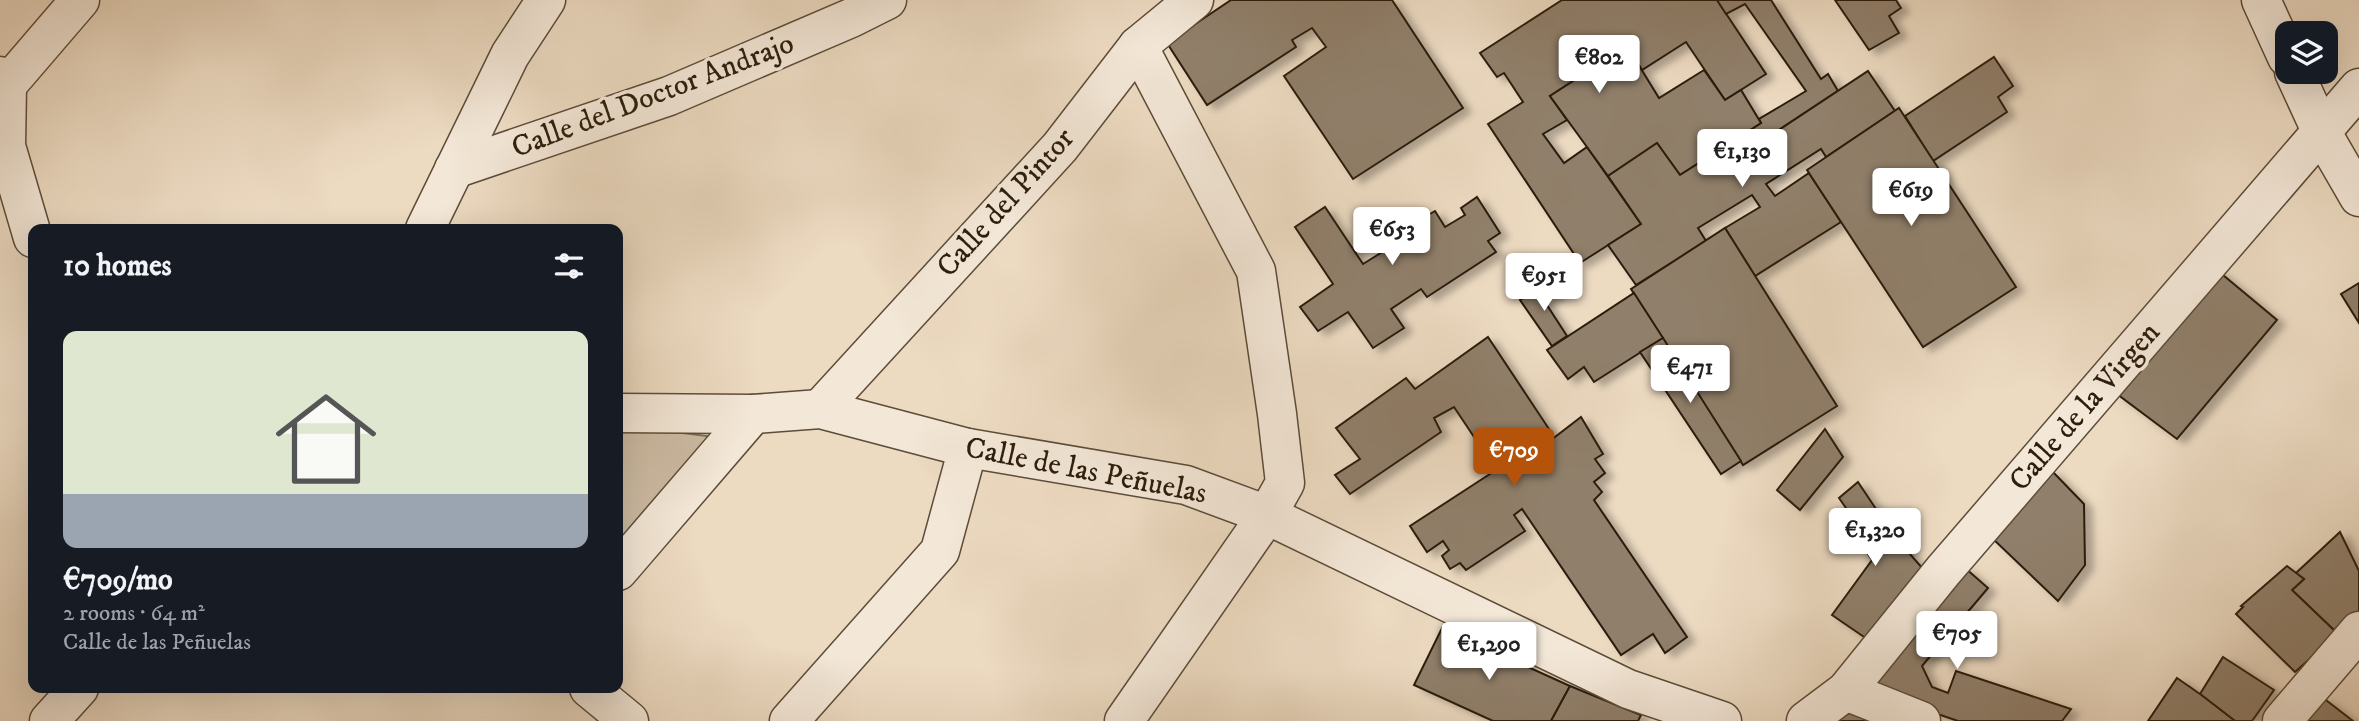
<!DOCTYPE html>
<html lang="en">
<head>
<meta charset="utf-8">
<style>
	:root { --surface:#171b24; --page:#20242c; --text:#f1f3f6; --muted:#9ea1a6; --line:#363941; --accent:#b45309 }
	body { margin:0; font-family:"IM FELL DW Pica",serif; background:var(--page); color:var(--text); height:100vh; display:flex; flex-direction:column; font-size:26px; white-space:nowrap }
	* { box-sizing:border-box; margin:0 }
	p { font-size:23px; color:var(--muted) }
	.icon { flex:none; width:38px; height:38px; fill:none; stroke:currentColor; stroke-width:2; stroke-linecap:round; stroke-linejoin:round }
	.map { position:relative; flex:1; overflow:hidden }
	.details { position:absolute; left:28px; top:224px; width:595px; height:469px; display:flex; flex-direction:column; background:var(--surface); border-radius:14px; box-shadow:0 7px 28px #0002 }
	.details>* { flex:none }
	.buttons { position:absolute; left:2275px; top:21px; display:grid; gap:14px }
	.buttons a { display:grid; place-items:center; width:63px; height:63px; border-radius:14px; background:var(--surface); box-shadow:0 7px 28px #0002; font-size:35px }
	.price { position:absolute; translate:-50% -60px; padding:0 16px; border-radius:7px; background:#fff; color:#222; font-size:23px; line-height:46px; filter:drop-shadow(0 2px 4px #0008) }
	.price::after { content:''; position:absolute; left:50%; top:42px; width:21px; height:16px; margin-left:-10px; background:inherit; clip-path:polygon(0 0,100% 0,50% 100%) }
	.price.current { background:var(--accent); color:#fff }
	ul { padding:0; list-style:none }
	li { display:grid; align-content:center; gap:14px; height:371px; padding:0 35px }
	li+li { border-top:2px solid var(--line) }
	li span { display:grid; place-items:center; height:217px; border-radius:14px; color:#555 }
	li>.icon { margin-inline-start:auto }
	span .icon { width:126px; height:126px; fill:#fffc; stroke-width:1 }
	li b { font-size:30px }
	h2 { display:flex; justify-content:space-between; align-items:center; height:84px; padding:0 35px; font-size:30px }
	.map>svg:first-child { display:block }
</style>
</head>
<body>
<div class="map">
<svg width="2359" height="721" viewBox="0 0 2359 721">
	<defs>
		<filter id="shadow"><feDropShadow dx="8" dy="4.5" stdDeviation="3.5" flood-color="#0004"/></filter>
	</defs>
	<rect width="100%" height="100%" fill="#ecdac1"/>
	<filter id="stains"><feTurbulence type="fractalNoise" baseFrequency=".00286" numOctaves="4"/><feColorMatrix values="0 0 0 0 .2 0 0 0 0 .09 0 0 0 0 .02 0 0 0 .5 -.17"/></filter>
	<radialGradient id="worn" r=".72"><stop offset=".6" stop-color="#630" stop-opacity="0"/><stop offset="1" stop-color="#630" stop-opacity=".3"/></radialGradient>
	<polygon fill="#cbbaa2" stroke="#7c6c57" stroke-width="2" points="618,425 715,437 618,548"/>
	<g fill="#907f6a" stroke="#2c1d0c" stroke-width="2" filter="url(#shadow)">
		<polygon points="1231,0 1392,0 1463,108 1353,179 1284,76 1326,47 1312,28 1292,40 1296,47 1207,105 1167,43"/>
		<polygon points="1562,0 1717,0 1766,74 1725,100 1686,42 1642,70 1627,46 1550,96 1567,120 1543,134 1564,163 1587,147 1641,224 1580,263 1488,124 1523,102 1504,73 1497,77 1480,53"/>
		<polygon points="1717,0 1771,0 1821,79 1828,74 1838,91 1732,161 1721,149 1761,123 1759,119 1806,91 1745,4 1726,14"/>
		<polygon points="1835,0 1896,0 1901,8 1889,16 1899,33 1869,50"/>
		<polygon points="1627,46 1659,98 1704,70 1725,100 1741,90 1761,123 1680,175 1657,143 1608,176 1550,96"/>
		<polygon points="1994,57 2013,86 1998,97 2007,112 1933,161 1905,116"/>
		<polygon points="1868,71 1895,111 1826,157 1821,149 1766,184 1775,196 1809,173 1841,222 1755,276 1725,228 1760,207 1752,195 1698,228 1706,241 1636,285 1608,245 1641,224 1608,176 1657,143 1680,175 1721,149 1732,161"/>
		<polygon points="1899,108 2016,287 1923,347 1807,170"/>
		<polygon points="1477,197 1500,233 1488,241 1496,252 1427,297 1421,289 1391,309 1404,328 1373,348 1348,312 1318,331 1300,307 1333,284 1295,227 1325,207 1363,264 1395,244 1390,238 1435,211 1445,227 1465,215 1461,208"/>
		<polygon points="1725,228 1837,406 1743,465 1631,289"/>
		<polygon points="2217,270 2277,320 2177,439 2117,394"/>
		<polygon points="1550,282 1558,294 1545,302 1567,336 1552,346 1520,300"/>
		<polygon points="2359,283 2359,323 2341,294"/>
		<polygon points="1634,293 1663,338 1594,382 1584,367 1568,379 1547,350"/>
		<polygon points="1488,337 1551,432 1547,434 1551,440 1581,417 1603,454 1595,459 1605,473 1594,482 1602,492 1594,500 1687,637 1665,653 1653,634 1621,655 1522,509 1514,515 1525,531 1466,570 1460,563 1450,569 1442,556 1449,550 1443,541 1427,552 1410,526 1496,470 1454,407 1434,418 1441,432 1350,494 1335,475 1360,459 1336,428 1406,378 1415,389"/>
		<polygon points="1663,338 1741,461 1721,474 1640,352"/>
		<polygon points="1825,429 1843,457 1800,510 1777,490"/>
		<polygon points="2051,470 2084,504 2085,565 2058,601 1992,538"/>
		<polygon points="1858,482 1894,536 1924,570 1867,639 1832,615 1872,560 1853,531 1857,524 1839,498"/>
		<polygon points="2340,532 2359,571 2359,615 2338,634 2292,590 2304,579 2296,573"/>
		<polygon points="2287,566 2304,579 2292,590 2338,634 2295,672 2236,614 2243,607 2241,606"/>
		<polygon points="1964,567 1988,588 1922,666 1932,687 1948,693 1956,671 2071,709 2062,721 1958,721 1870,691"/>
		<polygon points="1442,628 1570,686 1551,721 1493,721 1414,685"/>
		<polygon points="2223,657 2274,690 2252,721 2235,721 2200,694"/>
		<polygon points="2177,678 2200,694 2235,721 2148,721"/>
		<polygon points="1570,686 1641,715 1638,721 1551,721"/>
		<polygon points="2322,697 2353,721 2302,721"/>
		<polygon points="1847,706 1885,721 1827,721"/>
	</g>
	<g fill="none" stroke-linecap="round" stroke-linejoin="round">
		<defs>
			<g id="minor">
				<polyline points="2261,0 2287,57"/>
				<polyline points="2294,72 2322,133 2359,197"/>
				<polyline points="0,76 7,85 6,146 33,238"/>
				<polyline points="7,85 80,0"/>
				<polyline points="454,169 669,96 851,18 887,0"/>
				<polyline points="425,229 510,55 546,0"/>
				<polyline points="820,409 1060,147 1138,46 1194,0"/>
				<polyline points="618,413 753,414 820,409 968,448 1186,485 1267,515 1628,689 1722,721"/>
				<polyline points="618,571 753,414"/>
				<polyline points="589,688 629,721"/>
				<polyline points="1846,691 1921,721"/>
				<polyline points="49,721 79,688"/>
				<polyline points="789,721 940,551 968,448"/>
				<polyline points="1124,721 1267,515 1285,483 1277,414 1256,271 1138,46"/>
				<polyline points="1806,721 1846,691 1943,571 2359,88"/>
				<polyline points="2282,721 2359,631"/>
			</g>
		</defs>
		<use href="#minor" stroke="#5c4c39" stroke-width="41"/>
		<use href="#minor" stroke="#f3e7d7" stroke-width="38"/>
	</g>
	<g text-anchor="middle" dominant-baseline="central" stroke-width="7" stroke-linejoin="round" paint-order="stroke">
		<g font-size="30" fill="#2c1d0c" stroke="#f3e7d7">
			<text transform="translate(653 96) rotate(-21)">Calle del Doctor Andrajo</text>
			<text transform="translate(1006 203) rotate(-48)">Calle del Pintor</text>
			<text transform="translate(2085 407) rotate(-49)">Calle de la Virgen</text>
			<text transform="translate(1086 471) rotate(11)">Calle de las Peñuelas</text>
		</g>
	</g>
	<rect width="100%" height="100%" filter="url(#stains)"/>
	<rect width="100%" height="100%" fill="url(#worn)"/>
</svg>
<div class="buttons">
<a><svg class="icon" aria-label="layers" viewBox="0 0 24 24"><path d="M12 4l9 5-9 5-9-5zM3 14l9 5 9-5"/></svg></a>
</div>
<b class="price" style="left:1599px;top:95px">€802</b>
<b class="price" style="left:1742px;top:189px">€1,130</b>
<b class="price" style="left:1911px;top:228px">€619</b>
<b class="price" style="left:1392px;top:267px">€653</b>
<b class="price" style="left:1544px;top:313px">€951</b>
<b class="price" style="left:1690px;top:405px">€471</b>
<b class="price current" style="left:1514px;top:488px">€709</b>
<b class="price" style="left:1875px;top:568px">€1,320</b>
<b class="price" style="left:1957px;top:671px">€705</b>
<b class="price" style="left:1489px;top:682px">€1,290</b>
<section class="details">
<h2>10 homes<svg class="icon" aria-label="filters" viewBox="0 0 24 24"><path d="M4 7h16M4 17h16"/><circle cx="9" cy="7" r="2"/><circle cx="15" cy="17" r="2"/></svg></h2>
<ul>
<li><span style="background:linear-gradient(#dfe7d0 75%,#9aa5b1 0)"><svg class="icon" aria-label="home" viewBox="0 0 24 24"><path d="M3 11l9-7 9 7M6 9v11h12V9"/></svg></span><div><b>€709/mo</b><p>2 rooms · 64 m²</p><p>Calle de las Peñuelas</p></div></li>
</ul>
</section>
</div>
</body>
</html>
